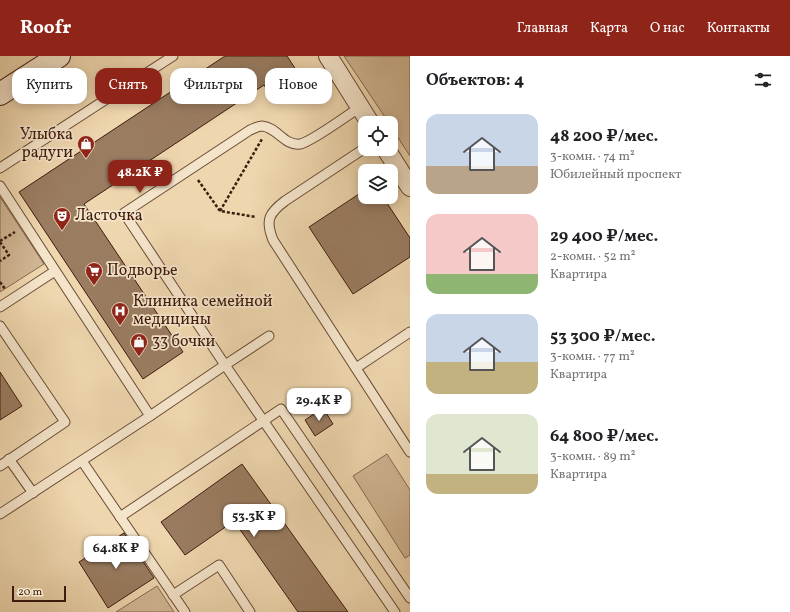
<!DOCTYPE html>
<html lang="ru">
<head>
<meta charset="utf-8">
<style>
	:root { --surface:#fff; --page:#f2f2f2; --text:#202124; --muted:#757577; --accent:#8f2418 }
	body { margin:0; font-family:Vollkorn,serif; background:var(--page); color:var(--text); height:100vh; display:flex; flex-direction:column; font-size:15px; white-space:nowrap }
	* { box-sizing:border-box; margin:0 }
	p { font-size:13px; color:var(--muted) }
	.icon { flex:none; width:22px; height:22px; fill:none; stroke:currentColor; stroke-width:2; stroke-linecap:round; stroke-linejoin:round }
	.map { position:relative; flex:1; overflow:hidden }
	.side { display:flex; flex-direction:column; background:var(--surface); width:380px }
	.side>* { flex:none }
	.hud { position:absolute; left:12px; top:12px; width:338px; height:36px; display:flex; gap:8px }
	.fabs { position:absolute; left:358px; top:60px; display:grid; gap:8px }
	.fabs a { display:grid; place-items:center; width:40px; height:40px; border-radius:8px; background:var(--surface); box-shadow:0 2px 10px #0003; font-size:20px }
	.scale { position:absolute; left:12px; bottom:10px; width:54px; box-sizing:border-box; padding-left:4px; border:2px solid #3e1b0d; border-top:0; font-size:11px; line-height:14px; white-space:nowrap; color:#3e1b0d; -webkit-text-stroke:3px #f4e4ca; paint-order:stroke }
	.price { position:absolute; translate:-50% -34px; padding:0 9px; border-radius:8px; background:#fff; color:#222; font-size:13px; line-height:26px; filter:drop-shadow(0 1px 2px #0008) }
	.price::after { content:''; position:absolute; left:50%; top:24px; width:12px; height:9px; margin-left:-6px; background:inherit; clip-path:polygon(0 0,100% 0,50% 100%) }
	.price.active { background:var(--accent); color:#fff }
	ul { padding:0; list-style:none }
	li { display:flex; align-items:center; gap:12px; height:100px; padding:0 16px }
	li span { display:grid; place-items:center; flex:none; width:112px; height:80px; border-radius:12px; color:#555 }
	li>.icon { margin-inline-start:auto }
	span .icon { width:48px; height:48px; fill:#fffc; stroke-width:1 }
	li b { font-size:17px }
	h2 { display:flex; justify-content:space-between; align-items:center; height:48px; padding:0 16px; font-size:17px }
	.pill { padding:0 14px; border-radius:12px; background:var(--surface); box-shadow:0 2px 10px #0003; font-size:14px; line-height:36px }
	.pill.active { background:var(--accent); color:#fff }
	header { display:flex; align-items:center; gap:24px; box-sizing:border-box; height:56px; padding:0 20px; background:var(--accent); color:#fff }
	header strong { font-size:19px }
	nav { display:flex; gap:22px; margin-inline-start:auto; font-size:14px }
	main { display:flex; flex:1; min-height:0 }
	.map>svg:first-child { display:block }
</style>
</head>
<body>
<header>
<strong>Roofr</strong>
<nav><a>Главная</a><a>Карта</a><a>О нас</a><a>Контакты</a></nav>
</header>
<main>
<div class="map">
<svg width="410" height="556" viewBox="0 0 410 556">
	<rect width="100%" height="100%" fill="#eed6ae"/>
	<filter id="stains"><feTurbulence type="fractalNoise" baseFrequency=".005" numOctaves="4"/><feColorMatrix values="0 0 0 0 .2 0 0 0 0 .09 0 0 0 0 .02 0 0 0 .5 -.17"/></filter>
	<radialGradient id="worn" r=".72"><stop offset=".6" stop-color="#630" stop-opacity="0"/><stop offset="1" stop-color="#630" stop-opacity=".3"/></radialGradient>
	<g fill="#d0b693" stroke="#876850">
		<polygon points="344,0 410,0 410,100 391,71 391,67 389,67"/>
		<polygon points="0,141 44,208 0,236"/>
		<polygon points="387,398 410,434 410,499 405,502 353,420"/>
		<polygon points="157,530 174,556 116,556"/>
	</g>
	<g fill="#9a7c61" stroke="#3e1b0d">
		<polygon points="225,0 287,0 304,26 275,46 264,29 84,148 183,296 143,323 19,136"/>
		<polygon points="365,134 365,141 383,141 410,182 410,201 353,238 309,171"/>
		<polygon points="0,316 22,350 0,364"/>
		<polygon points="323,352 333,368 315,380 305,364"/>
		<polygon points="242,408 348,556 298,556 234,465 185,499 161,466"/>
		<polygon points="124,477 154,522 108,552 79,506"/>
	</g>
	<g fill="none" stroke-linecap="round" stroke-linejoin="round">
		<defs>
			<g id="lane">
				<path d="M365 92 285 145C269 157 265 164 273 184L410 396"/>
				<polyline points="0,112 173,0"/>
				<polyline points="0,130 150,360 0,458"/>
				<polyline points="0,251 55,215"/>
				<polyline points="0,270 65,366 0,410"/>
				<polyline points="269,280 225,309 395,556"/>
				<polyline points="356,312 410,276"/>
				<path d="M150 360 225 309 124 157 250 74C253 73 258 70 262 70 277 71 284 90 300 88 311 86 348 59 360 51"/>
				<polyline points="9,403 33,437"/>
				<polyline points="82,405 185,556"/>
				<polyline points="120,461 281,353 410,542"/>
				<polyline points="173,539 219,509 250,556"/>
			</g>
			<g id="street">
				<polyline points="328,0 370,67"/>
				<polyline points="386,93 410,131"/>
			</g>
			<polyline id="secondary" points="0,38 59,0"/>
		</defs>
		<use href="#lane" stroke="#6a4a35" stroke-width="11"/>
		<use href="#street" stroke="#6a4a35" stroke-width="20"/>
		<use href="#secondary" stroke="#3e1b0d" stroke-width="24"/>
		<g stroke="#3e1b0d" stroke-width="2.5" stroke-dasharray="3 2" stroke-linecap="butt">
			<polyline points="198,124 220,155 256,161"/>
			<polyline points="220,155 262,83"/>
			<polyline points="0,185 15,176"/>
			<polyline points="0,186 9,199 0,205"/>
			<polyline points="0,226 5,233"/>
		</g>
		<use href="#lane" stroke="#f4e4ca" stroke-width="9"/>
		<use href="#street" stroke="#f4e4ca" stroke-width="18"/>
		<use href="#secondary" stroke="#f4e4ca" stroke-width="22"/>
	</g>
	<defs>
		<symbol id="shop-pin" viewBox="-11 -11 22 30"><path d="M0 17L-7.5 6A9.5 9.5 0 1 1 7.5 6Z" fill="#8f2418" stroke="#f4e4ca"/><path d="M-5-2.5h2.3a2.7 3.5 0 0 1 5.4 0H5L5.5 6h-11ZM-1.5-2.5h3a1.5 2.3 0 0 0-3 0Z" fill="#fff"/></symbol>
		<symbol id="theatre-pin" viewBox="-11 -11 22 30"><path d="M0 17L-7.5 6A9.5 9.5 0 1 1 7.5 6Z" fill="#8f2418" stroke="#f4e4ca"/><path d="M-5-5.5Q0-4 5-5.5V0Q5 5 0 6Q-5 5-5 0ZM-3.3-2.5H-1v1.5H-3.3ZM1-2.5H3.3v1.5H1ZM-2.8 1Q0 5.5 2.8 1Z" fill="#fff"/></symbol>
		<symbol id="supermarket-pin" viewBox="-11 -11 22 30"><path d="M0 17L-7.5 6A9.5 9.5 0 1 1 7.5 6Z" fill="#8f2418" stroke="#f4e4ca"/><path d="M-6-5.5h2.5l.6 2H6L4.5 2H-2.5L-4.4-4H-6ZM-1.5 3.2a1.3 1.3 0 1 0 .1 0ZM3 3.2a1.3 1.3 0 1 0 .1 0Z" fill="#fff"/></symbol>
		<symbol id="hospital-pin" viewBox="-11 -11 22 30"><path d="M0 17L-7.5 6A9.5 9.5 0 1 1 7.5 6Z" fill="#8f2418" stroke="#f4e4ca"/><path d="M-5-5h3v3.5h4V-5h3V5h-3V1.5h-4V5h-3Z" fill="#fff"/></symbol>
	</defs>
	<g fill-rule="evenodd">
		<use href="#shop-pin" x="76" y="78" width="20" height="27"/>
		<use href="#theatre-pin" x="52" y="150" width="20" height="27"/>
		<use href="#supermarket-pin" x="84" y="205" width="20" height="27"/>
		<use href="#hospital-pin" x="110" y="245" width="20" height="27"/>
		<use href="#shop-pin" x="129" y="276" width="20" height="27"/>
	</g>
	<g text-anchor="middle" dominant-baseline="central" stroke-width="3.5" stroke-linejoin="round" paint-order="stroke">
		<g font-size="16" fill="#3e1b0d" stroke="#f4e4ca" text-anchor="start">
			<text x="73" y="79" text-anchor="end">Улыбка<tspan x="73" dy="18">радуги</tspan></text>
			<text x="75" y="160">Ласточка</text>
			<text x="107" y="215">Подворье</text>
			<text x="133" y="246">Клиника семейной<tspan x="133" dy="18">медицины</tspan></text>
			<text x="152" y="286">33 бочки</text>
		</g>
	</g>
	<rect width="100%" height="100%" filter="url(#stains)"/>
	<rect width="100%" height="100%" fill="url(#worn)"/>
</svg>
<div class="fabs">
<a><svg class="icon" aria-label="locate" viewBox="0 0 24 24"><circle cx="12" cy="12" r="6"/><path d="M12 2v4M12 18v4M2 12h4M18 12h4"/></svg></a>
<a><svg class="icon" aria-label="layers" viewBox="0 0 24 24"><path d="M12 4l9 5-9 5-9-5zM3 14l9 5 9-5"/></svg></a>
</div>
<div class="scale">20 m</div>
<b class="price active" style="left:140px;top:138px">48.2K ₽</b>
<b class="price" style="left:319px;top:366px">29.4K ₽</b>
<b class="price" style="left:254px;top:482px">53.3K ₽</b>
<b class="price" style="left:116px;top:514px">64.8K ₽</b>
<div class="hud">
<a class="pill">Купить</a>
<a class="pill active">Снять</a>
<a class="pill">Фильтры</a>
<a class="pill">Новое</a>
</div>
</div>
<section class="side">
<h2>Объектов: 4<svg class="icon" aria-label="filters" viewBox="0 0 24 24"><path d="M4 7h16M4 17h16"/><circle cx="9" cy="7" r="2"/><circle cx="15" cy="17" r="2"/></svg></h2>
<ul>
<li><span style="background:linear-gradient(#c9d6e8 65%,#b9a48a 0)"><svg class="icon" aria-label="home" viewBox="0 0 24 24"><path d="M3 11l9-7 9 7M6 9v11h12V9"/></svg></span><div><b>48 200 ₽/мес.</b><p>3-комн. · 74 m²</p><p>Юбилейный проспект</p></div></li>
<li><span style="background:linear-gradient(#f6c9c9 75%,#8fb573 0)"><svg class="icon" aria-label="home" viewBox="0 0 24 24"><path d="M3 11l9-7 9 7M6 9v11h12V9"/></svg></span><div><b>29 400 ₽/мес.</b><p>2-комн. · 52 m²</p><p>Квартира</p></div></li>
<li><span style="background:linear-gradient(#c9d6e8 60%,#c2b280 0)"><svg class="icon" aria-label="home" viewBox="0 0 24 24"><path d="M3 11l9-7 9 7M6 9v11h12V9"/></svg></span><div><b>53 300 ₽/мес.</b><p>3-комн. · 77 m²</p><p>Квартира</p></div></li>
<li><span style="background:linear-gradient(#dfe7d0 75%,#c2b280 0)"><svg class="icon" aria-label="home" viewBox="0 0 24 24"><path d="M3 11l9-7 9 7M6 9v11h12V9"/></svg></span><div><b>64 800 ₽/мес.</b><p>3-комн. · 89 m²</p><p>Квартира</p></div></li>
</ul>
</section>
</main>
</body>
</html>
